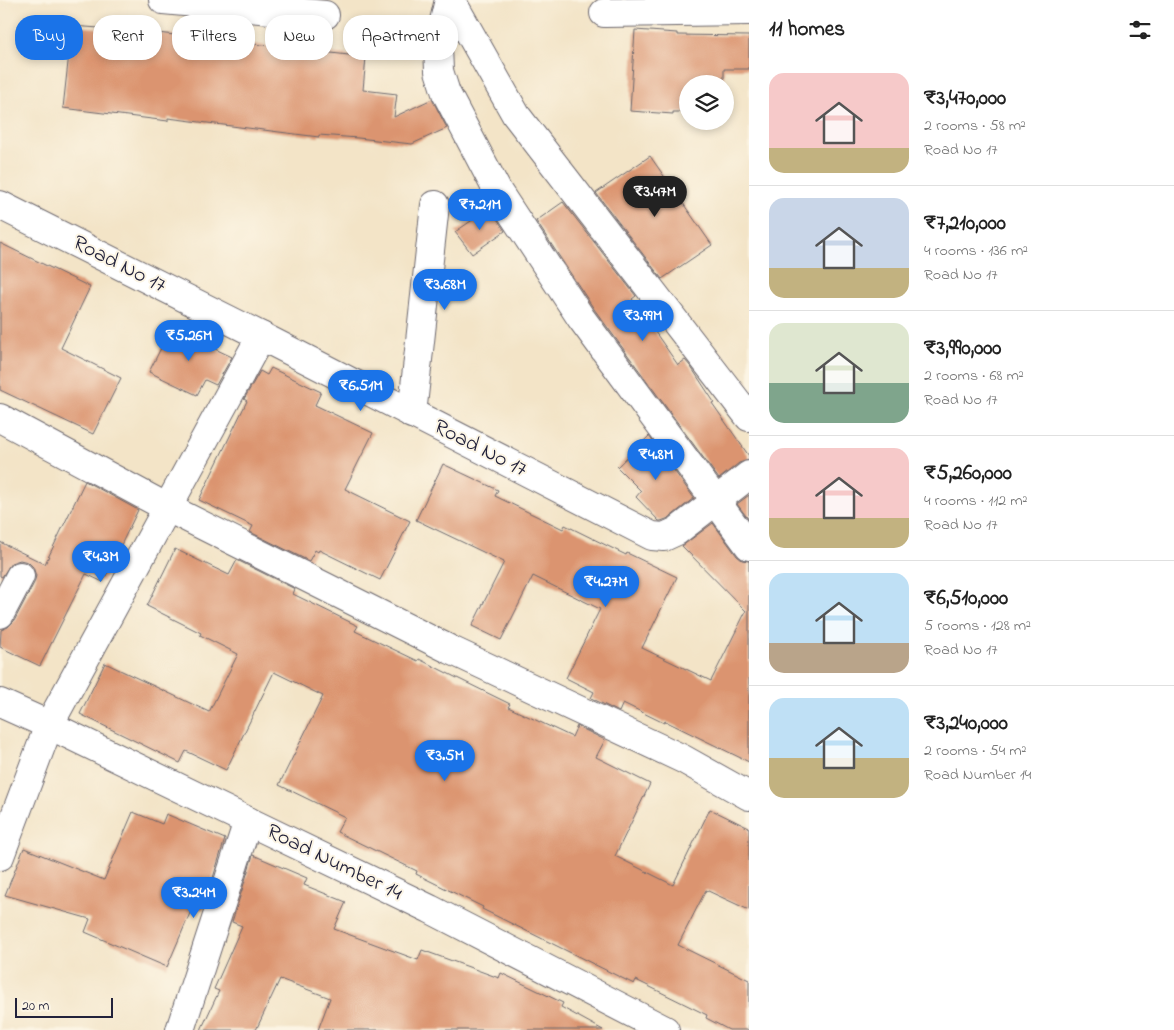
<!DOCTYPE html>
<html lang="en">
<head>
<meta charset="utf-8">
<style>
	:root { --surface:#fff; --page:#f2f2f2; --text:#222; --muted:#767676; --line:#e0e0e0; --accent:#1a73e8 }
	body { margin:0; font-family:"Indie Flower",sans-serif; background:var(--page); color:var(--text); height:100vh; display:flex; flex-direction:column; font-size:19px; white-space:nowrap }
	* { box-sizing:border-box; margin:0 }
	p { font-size:16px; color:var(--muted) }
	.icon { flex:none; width:28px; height:28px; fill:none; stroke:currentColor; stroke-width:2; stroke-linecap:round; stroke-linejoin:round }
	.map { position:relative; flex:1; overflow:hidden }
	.panel { display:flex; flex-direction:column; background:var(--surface); width:425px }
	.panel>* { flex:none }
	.banner { position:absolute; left:15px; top:15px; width:475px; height:45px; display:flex; gap:10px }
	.fabs { position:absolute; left:679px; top:75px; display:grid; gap:10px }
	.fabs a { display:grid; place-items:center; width:55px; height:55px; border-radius:50%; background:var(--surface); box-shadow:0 2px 8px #0003; font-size:25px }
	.scale { position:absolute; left:15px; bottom:12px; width:98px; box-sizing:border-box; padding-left:5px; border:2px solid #22223b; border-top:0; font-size:14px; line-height:18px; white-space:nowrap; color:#22223b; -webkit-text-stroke:4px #fcf5e5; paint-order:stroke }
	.price { position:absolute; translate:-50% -42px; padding:0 11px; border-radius:18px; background:var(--accent); color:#fff; font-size:16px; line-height:32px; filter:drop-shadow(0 1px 2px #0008) }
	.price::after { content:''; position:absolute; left:50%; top:30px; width:15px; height:11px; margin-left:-8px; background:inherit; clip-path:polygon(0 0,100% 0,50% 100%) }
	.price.current { background:#222; color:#fff }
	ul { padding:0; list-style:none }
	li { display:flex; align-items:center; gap:15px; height:125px; padding:0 20px }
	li+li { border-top:1px solid var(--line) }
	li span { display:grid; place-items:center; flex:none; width:140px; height:100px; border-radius:15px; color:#555 }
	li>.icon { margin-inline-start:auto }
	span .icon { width:60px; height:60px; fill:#fffc; stroke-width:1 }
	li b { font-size:21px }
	h2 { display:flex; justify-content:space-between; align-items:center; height:60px; padding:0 20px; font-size:21px }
	.tag { padding:0 18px; border-radius:20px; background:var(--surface); box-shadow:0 2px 8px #0003; font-size:18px; line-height:45px }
	.tag.current { background:var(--accent); color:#fff }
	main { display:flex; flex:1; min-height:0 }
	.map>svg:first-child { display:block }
</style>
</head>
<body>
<main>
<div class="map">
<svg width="749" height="1030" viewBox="0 0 749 1030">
	<rect width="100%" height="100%" fill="#fcf5e5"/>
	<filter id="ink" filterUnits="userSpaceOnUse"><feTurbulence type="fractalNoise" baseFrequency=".02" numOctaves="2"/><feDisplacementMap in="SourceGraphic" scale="10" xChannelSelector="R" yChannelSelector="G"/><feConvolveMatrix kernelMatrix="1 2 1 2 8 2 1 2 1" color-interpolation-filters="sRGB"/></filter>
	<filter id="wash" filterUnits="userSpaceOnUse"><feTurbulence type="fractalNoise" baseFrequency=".0096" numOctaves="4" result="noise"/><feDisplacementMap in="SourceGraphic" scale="20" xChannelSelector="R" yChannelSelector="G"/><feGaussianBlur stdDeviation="1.12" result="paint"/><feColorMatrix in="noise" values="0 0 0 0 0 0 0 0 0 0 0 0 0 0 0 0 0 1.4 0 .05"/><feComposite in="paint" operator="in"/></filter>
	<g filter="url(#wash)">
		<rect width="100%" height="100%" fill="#f3e4c7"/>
		<g id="blocks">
			<g fill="#db946f">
				<polygon points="72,26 140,31 366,57 363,90 397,94 394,117 432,99 447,128 412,144 358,138 319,135 319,137 168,118 168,121 63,108"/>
				<polygon points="635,30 677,33 677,35 749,36 749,69 724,69 724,84 688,84 688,112 673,112 673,114 630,111"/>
				<polygon points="650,156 712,245 662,279 596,193"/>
				<polygon points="563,202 636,296 632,299 678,365 685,360 691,367 714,402 712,403 749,456 749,460 739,463 719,479 594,309 536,221"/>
				<polygon points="490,208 505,231 472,254 455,232"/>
				<polygon points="0,243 90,287 61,348 121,378 93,434 0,390"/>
				<polygon points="171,328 232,357 216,385 205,380 197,395 149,372"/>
				<polygon points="271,368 321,392 315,405 373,433 345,489 410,521 380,580 319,550 318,552 315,550 309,561 250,532 253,526 199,500 247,401 244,399 260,371 267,375"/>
				<polygon points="649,436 694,498 669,518 661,521 659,521 636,497 641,491 617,467"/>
				<polygon points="443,464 498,490 495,496 563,529 565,525 626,555 627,553 677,577 642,648 711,681 746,611 682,546 713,523 737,556 742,560 749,561 749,762 665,721 664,723 623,703 619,712 591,698 594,692 566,678 600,609 533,576 501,640 472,626 504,562 416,520"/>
				<polygon points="85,481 138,510 103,582 86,574 40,666 0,647 1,630 8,627 14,621 34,583 36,576 33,567 28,562 20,560 11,563 2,577 0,576 0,542 45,564"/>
				<polygon points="749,495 749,520 737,504"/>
				<polygon points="175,549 229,575 237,560 295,589 293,594 358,626 355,631 418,661 419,659 455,677 510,704 508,707 572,737 577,726 605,740 596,757 650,784 615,856 673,885 710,809 749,828 749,910 706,890 678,945 749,980 749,1030 729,1030 706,1018 707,1015 636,980 634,984 482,909 483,907 416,874 417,871 337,832 345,817 279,785 323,696 274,672 226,770 186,751 180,763 80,714 105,663 209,712 238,654 200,635 201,633 147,606"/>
				<polygon points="133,812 162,824 166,814 225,839 203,910 193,906 167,967 85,932 90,919 5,895 24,848 104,880"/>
				<polygon points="253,855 307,878 304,885 346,902 334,929 418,960 422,950 499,978 501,973 563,1003 561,1007 603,1030 318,1030 330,998 280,979 256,1030 201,1030 219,991 214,989 242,926 232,922"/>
			</g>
		</g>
	</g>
	<g filter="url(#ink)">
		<use href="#blocks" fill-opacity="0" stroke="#6b666c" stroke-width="1"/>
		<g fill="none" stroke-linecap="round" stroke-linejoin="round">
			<defs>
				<g id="minor">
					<polyline points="163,0 325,15"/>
					<polyline points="449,0 438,46 439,71 446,93 498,192 581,318 749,546"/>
					<polyline points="451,0 516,115 749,417"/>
					<polyline points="604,13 749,11"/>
					<polyline points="0,205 261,336 652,536 664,537 677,531 749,475"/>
					<polyline points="412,414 435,205"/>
					<polyline points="0,418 166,507 451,650 683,759 749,796"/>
					<polyline points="0,614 20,576"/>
					<polyline points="0,703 49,725 430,909 665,1030"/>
					<polyline points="0,856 49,725 261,336"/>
					<polyline points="180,1030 248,821"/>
				</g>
			</defs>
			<use href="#minor" stroke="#6b666c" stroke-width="30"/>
			<use href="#minor" stroke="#fff" stroke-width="28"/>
		</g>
	</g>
	<g text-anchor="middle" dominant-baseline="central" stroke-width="4" stroke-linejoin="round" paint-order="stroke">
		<g font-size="22" fill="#22223b" stroke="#fcf5e5">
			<text transform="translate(119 265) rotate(27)">Road No 17</text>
			<text transform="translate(480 449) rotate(27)">Road No 17</text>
			<text transform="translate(334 863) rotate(26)">Road Number 14</text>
		</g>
	</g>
</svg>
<div class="fabs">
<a><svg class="icon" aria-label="layers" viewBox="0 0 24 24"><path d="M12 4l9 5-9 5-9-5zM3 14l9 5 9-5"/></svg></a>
</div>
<div class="scale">20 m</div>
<b class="price current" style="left:655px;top:218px">₹3.47M</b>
<b class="price" style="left:480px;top:231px">₹7.21M</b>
<b class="price" style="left:445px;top:311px">₹3.68M</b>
<b class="price" style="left:643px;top:342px">₹3.99M</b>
<b class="price" style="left:189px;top:362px">₹5.26M</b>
<b class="price" style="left:361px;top:412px">₹6.51M</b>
<b class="price" style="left:656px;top:481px">₹4.8M</b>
<b class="price" style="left:101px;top:583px">₹4.3M</b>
<b class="price" style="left:606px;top:608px">₹4.27M</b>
<b class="price" style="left:445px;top:782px">₹3.5M</b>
<b class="price" style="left:194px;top:919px">₹3.24M</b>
<div class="banner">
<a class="tag current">Buy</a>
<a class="tag">Rent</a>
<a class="tag">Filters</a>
<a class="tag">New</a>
<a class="tag">Apartment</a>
</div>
</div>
<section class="panel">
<h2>11 homes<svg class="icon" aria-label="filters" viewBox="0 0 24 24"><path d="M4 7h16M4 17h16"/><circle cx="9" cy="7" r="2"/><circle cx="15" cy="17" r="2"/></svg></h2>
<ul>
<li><span style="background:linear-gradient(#f6c9c9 75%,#c2b280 0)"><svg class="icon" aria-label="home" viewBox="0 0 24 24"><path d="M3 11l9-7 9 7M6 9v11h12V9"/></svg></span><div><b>₹3,470,000</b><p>2 rooms · 58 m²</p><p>Road No 17</p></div></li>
<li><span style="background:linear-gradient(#c9d6e8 70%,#c2b280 0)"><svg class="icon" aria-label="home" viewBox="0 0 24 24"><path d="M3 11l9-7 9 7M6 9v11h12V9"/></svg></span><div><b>₹7,210,000</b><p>4 rooms · 136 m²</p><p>Road No 17</p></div></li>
<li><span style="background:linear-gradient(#dfe7d0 60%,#7fa58c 0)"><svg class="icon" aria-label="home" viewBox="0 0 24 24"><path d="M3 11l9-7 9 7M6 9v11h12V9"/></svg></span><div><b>₹3,990,000</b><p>2 rooms · 68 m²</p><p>Road No 17</p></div></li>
<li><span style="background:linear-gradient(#f6c9c9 70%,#c2b280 0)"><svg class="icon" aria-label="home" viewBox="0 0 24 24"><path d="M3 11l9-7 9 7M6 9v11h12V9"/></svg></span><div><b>₹5,260,000</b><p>4 rooms · 112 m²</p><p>Road No 17</p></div></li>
<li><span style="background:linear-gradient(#bfe0f5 70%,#b9a48a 0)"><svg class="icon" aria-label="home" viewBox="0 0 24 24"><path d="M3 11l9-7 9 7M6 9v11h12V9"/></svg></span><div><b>₹6,510,000</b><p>5 rooms · 128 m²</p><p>Road No 17</p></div></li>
<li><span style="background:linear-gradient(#bfe0f5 60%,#c2b280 0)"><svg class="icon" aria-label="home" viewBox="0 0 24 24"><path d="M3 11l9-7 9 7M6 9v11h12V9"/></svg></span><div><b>₹3,240,000</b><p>2 rooms · 54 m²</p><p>Road Number 14</p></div></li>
</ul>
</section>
</main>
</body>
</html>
